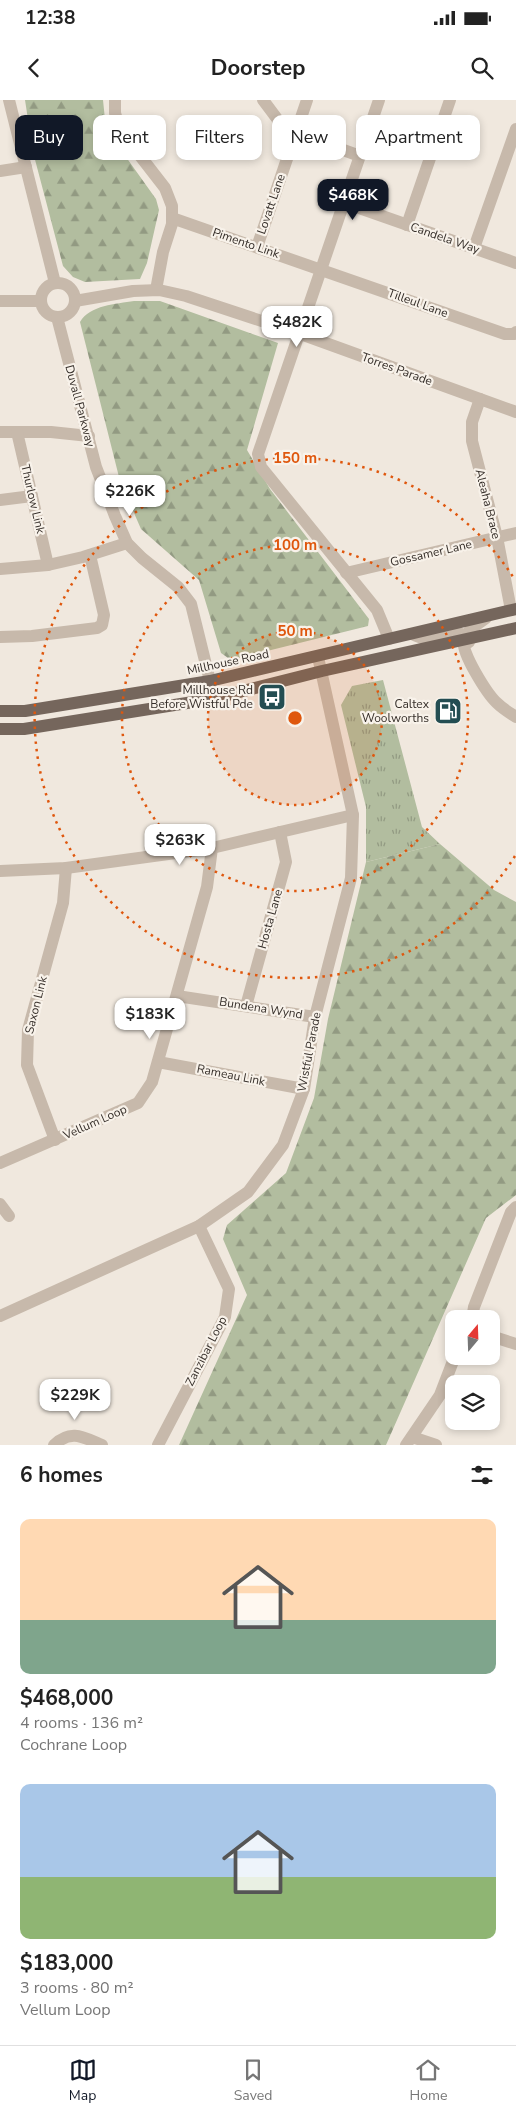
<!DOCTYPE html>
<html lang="en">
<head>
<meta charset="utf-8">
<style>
	:root { --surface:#fff; --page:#f6f6f6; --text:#222; --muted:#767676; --line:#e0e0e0; --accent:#111827 }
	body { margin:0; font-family:"Nunito Sans",sans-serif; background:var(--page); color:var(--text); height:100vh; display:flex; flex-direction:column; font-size:19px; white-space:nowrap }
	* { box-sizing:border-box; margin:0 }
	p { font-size:16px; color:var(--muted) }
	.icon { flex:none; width:28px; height:28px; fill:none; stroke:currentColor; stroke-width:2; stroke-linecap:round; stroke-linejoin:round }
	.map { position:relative; height:1345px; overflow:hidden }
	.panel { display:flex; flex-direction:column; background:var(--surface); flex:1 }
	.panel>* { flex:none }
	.banner { position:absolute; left:15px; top:15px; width:486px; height:45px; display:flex; gap:10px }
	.needle { width:32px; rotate:19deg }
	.tools { position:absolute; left:445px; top:1210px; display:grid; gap:10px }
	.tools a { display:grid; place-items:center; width:55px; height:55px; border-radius:10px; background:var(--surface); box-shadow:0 2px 8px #0003; font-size:25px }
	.price { position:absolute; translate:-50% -42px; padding:0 11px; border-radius:10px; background:#fff; color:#222; font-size:16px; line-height:32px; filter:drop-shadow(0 1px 2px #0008) }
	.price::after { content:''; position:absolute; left:50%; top:30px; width:15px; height:11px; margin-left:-8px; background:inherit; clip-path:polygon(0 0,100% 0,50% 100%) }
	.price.current { background:var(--accent); color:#fff }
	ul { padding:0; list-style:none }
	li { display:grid; align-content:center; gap:10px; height:265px; padding:0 20px }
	li span { display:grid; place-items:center; height:155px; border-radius:10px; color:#555 }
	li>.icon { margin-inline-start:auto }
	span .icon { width:90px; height:90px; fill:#fffc; stroke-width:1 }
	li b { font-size:21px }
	h2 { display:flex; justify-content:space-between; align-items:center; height:60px; padding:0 20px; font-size:21px }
	.tag { padding:0 18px; border-radius:10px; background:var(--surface); box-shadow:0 2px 8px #0003; font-size:18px; line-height:45px }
	.tag.current { background:var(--accent); color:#fff }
	.status { display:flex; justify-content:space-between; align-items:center; height:35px; padding:0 25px; background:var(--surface); direction:ltr }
	.status svg { height:14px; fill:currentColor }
	header { display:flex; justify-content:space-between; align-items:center; height:65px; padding:0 20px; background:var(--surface); font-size:22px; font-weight:700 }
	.tabs { display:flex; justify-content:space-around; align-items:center; height:70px; border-top:1px solid var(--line); background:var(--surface); font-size:14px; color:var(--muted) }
	.tabs a { display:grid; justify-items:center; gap:2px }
	.tabs .current { color:var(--accent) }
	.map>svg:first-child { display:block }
</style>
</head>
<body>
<div class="status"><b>12:38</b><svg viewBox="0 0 49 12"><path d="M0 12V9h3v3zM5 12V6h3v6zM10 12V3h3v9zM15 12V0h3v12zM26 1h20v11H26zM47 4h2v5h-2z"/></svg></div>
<header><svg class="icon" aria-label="back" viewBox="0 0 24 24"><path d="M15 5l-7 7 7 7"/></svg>Doorstep<svg class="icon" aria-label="search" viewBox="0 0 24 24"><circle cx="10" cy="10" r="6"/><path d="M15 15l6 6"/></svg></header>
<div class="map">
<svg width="516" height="1345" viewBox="0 0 516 1345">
	<defs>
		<pattern id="grass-tufts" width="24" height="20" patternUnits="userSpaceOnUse" patternTransform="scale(1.25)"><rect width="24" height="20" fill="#b2bd9f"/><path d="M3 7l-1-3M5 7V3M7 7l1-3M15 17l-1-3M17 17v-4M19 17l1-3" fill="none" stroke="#929a82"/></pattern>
		<pattern id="forest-firs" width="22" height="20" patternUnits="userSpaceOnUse" patternTransform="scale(1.25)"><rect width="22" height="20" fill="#b2bd9f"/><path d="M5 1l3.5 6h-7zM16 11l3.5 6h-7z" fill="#929a82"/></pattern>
	</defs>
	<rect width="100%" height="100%" fill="#f0e8de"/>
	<polygon fill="url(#grass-tufts)" points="383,580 422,727 440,744 366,762 366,707 341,605 352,586"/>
	<g fill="url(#forest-firs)">
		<polygon points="25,0 103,0 106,29 156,99 159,110 147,163 140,179 85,182 73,177 63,166 33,52"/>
		<path d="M134 201H160L278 243 247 350 270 389 369 519 368 526 231 560 221 553 199 480 141 429 120 381 80 222C90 205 116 204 134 201Z"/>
		<polygon points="440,744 494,790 516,802 516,1095 486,1118 386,1345 179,1345 247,1195 223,1139 227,1125 286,1073 314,998 328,919 366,762"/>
	</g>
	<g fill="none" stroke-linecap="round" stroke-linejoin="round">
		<g stroke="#c7b9ab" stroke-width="12">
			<polyline points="9,0 55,183"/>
			<polyline points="115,0 115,13 120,30 165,88 172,106 172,124 163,152 156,190"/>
			<polyline points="263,0 278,20 296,33 360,56"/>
			<polyline points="379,0 258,354 261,367 377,510 389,539"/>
			<polyline points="0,71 26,67"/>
			<polyline points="345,103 516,163"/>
			<polyline points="172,118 505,234 514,234 516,232"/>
			<polyline points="407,125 450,0"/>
			<polyline points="257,147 307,0"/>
			<polyline points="474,148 516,29"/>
			<circle cx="58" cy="200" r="17"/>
			<polyline points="0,201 41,201"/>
			<polyline points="75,201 133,191 159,190 186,196 298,233 516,312"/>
			<polyline points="57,217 96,367 115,416 127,443 142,458 178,487 191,504 210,581 212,599"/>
			<polyline points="480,299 472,322 472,341 497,437 511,510"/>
			<polyline points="0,332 51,332 89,336"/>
			<polyline points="17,332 48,465"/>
			<polyline points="0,400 32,396"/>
			<polyline points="0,469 48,465 83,457 127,443"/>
			<polyline points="346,473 516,433"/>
			<path d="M486 518C478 524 469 528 464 539 459 550 488 595 497 603 503 609 510 613 516 617"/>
			<path d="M411 534C415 535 420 538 423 538 436 538 460 523 469 542"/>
			<polyline points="0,537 32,536 97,528 102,525 104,515 90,455"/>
			<polyline points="0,771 66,768 212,748 353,715"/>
			<polyline points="177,896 315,917"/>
			<polyline points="246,906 286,762 280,732"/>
			<polyline points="158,962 304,989"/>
			<polyline points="55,1040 27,965 28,930 63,803 66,768"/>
			<polyline points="0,1063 138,1003 152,982 207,787 212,748"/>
			<polyline points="0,1104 9,1116"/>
			<polyline points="0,1216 199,1126 248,1092 283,1045 304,989 315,917 351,778 353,715 318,557"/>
			<polyline points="472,1219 474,1207 511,1112 516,1107"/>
			<polyline points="491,1236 516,1244"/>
			<polyline points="412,1337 436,1345"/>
			<path d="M54 1345C71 1329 83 1337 102 1345"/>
			<polyline points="158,1345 225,1217 229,1189 199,1126"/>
			<polyline points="406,1345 440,1295 455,1256"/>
		</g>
		<g stroke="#75665c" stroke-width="12">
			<polyline points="0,611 25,611 210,581 516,509"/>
			<polyline points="0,629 24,629 212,599 322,571 516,528"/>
		</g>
	</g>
	<circle cx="295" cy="618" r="87" fill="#df570d" fill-opacity=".12"/>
	<g fill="none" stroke="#df570d" stroke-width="2.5" stroke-dasharray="2.5 5">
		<circle cx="295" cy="618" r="87"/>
		<circle cx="295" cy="618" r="173"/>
		<path d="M515 756A260 260 0 1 1 515 480"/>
	</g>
	<defs>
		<symbol id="bus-square" viewBox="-11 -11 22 22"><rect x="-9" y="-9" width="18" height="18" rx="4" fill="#234d52" stroke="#f8f2ea"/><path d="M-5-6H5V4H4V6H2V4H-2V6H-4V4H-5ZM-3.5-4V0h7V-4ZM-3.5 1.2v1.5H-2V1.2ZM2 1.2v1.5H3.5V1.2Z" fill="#fff"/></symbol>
		<symbol id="fuel-square" viewBox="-11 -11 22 22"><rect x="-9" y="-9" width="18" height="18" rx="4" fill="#234d52" stroke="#f8f2ea"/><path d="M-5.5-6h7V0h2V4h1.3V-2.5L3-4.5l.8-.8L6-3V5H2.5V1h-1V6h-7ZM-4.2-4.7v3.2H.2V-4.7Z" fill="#fff"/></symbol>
	</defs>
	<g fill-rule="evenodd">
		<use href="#bus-square" x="256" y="581" width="32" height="32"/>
		<use href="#fuel-square" x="432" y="595" width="32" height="32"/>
	</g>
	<g text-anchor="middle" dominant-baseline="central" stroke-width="4.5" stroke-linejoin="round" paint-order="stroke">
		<g font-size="12" fill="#352e29" stroke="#f8f2ea">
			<text transform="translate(271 104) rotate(-71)">Lovatt Lane</text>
			<text transform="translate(445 138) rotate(19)">Candela Way</text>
			<text transform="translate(246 143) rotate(19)">Pimento Link</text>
			<text transform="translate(418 203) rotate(20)">Tilleul Lane</text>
			<text transform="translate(397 269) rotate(20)">Torres Parade</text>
			<text transform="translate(80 306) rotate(75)">Duvall Parkway</text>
			<text transform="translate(33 399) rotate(77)">Thurlow Link</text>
			<text transform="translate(488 404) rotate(76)">Aleaha Brace</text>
			<text transform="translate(431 453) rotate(-13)">Gossamer Lane</text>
			<text transform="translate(228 562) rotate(-12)">Millhouse Road</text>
			<text transform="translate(270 819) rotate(-74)">Hosta Lane</text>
			<text transform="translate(36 905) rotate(-76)">Saxon Link</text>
			<text transform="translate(261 908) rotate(9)">Bundena Wynd</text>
			<text transform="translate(309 952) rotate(-79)">Wistful Parade</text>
			<text transform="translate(231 975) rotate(11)">Rameau Link</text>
			<text transform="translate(95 1022) rotate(-24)">Vellum Loop</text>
			<text transform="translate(206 1251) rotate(-63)">Zanzibar Loop</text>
		</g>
		<g font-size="12" fill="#352e29" stroke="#f8f2ea" text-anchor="end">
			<text x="253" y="590">Millhouse Rd<tspan x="253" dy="14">Before Wistful Pde</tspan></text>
			<text x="429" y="604">Caltex<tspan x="429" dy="14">Woolworths</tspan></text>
		</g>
	</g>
	<circle cx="295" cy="618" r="8" fill="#df570d" stroke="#f8f2ea" stroke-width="2.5"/>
	<g font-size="15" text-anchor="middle" font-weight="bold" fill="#df570d" stroke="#f8f2ea" stroke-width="4.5" stroke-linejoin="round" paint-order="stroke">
		<text x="295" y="363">150 m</text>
		<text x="295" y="450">100 m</text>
		<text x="295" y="536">50 m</text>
	</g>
</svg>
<div class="tools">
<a><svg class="needle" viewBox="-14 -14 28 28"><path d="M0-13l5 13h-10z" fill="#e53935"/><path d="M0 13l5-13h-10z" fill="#767676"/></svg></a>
<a><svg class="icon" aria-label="layers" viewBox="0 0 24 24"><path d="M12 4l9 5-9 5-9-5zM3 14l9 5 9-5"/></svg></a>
</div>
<b class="price current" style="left:353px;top:121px">$468K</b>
<b class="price" style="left:297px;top:248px">$482K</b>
<b class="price" style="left:130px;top:417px">$226K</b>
<b class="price" style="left:180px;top:766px">$263K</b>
<b class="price" style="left:150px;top:940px">$183K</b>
<b class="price" style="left:75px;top:1321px">$229K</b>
<div class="banner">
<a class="tag current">Buy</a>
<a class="tag">Rent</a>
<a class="tag">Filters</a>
<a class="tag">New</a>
<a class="tag">Apartment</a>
</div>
</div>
<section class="panel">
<h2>6 homes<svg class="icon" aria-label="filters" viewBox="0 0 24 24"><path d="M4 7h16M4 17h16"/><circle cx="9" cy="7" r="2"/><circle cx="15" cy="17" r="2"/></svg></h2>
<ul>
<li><span style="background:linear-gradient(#ffd9b3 65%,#7fa58c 0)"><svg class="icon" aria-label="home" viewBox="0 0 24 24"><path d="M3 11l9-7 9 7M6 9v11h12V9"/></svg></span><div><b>$468,000</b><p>4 rooms · 136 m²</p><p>Cochrane Loop</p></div></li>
<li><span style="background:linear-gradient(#a9c7e8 60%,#8fb573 0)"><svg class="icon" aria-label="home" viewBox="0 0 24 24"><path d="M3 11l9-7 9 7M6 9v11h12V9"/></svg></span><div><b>$183,000</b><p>3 rooms · 80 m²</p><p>Vellum Loop</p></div></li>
</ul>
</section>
<nav class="tabs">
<a class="current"><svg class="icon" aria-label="map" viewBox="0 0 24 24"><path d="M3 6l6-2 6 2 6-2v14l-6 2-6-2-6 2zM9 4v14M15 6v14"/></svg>Map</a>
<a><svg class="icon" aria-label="saved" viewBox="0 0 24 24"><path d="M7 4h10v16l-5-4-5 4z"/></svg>Saved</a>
<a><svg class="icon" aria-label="home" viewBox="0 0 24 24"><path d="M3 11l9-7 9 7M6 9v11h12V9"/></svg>Home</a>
</nav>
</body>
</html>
